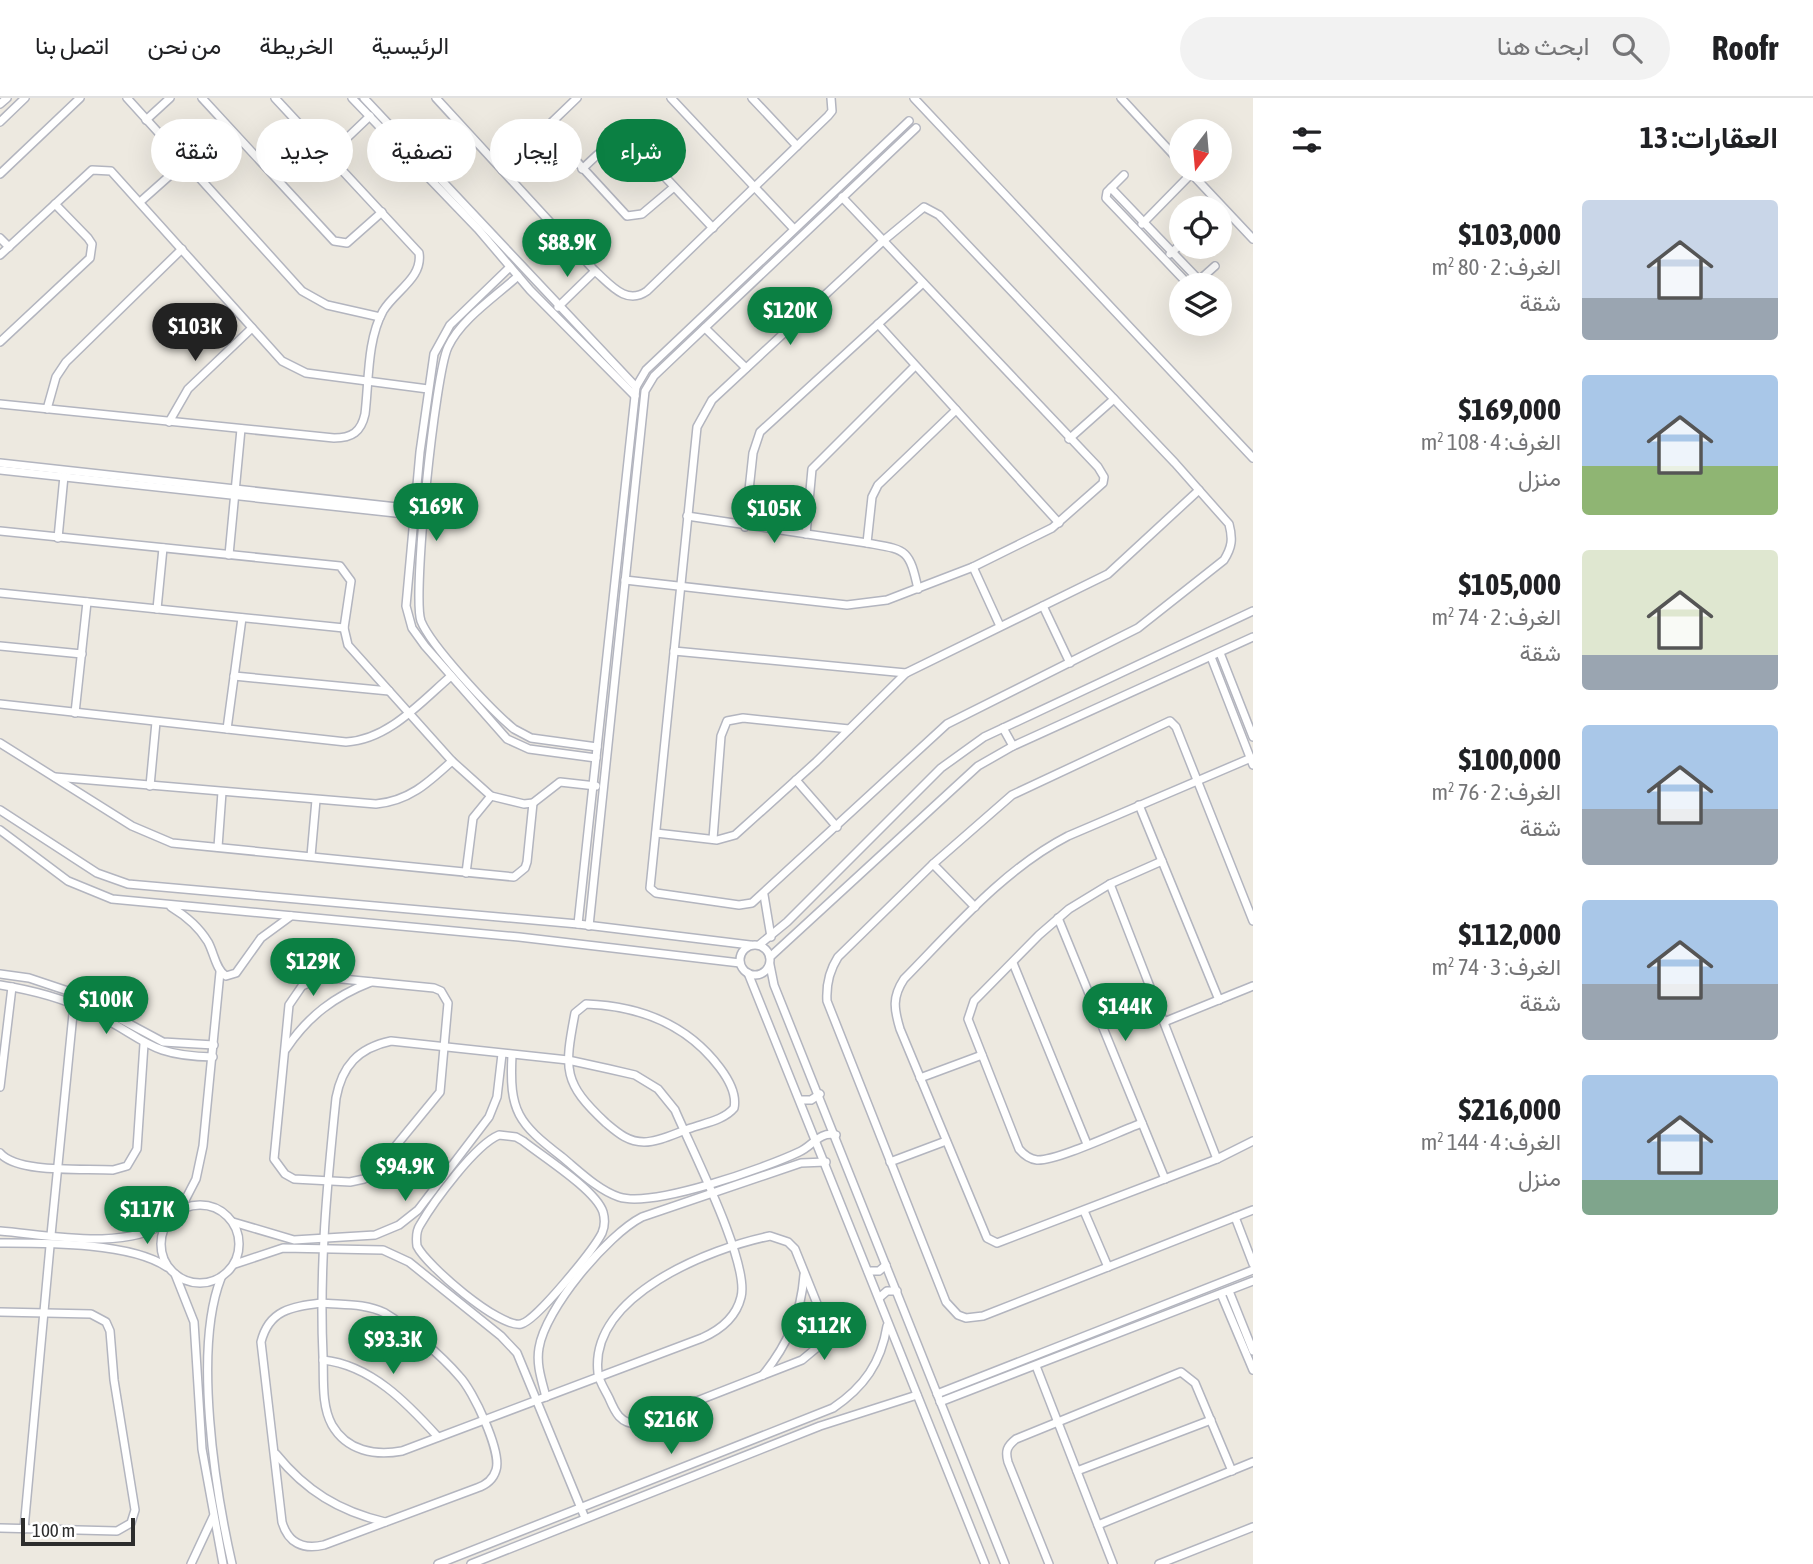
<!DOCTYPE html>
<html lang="ar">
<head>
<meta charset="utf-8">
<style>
	:root { --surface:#fff; --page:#f2f2f2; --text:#202124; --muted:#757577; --line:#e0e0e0; --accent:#0b8043 }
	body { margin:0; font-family:"Asap Condensed",Vazirmatn,sans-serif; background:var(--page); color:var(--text); direction:rtl; height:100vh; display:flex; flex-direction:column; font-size:26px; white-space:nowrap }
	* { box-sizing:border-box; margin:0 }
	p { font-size:23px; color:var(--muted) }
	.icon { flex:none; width:38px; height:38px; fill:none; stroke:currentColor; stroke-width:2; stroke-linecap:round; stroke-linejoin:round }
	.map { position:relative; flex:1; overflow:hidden; direction:ltr }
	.sheet { display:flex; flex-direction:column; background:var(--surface); width:560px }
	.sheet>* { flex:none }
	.guide { position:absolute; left:21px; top:21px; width:665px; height:63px; direction:rtl; display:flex; gap:14px }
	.needle { width:46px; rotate:196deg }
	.buttons { position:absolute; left:1169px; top:21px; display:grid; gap:14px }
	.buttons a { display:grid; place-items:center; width:63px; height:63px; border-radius:50%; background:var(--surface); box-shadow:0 7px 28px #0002; font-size:35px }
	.scale { position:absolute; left:21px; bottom:18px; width:114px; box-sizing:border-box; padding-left:7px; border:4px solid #2d2d2d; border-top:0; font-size:19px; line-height:24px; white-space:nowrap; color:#2d2d2d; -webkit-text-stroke:5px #fff; paint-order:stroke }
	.price { position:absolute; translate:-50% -60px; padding:0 16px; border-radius:24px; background:var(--accent); color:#fff; font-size:23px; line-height:46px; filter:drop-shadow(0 2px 4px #0008) }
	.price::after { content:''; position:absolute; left:50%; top:42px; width:21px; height:16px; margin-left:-10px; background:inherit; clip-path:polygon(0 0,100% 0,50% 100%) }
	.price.current { background:#222; color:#fff }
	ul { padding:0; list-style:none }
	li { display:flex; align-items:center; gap:21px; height:175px; padding:0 35px }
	li span { display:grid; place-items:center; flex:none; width:196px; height:140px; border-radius:7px; color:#555 }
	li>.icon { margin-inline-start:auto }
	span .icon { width:84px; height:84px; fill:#fffc; stroke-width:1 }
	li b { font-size:30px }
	h2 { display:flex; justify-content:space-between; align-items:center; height:84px; padding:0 35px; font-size:30px }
	.tag { padding:0 24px; border-radius:32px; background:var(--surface); box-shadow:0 7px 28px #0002; font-size:24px; line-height:63px }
	.tag.current { background:var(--accent); color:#fff }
	header { display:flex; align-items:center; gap:42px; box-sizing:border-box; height:98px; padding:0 35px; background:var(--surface); border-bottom:2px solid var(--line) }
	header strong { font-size:33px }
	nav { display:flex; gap:38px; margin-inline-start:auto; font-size:24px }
	.search { width:490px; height:63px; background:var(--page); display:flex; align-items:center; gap:18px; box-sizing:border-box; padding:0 24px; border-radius:38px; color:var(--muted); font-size:26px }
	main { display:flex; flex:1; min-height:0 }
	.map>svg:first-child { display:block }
</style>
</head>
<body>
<header>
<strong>Roofr</strong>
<div class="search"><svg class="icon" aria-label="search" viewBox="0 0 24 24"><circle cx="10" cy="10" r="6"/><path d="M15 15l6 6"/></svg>ابحث هنا</div>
<nav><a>الرئيسية</a><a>الخريطة</a><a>من نحن</a><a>اتصل بنا</a></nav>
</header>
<main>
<section class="sheet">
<h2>العقارات: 13<svg class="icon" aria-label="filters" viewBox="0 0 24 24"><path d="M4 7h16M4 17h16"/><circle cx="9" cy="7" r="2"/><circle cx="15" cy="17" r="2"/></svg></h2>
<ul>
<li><span style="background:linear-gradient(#c9d6e8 70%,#9aa5b1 0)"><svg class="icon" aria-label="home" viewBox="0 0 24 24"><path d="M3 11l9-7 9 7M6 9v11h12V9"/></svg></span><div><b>$103,000</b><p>الغرف: 2 · 80 m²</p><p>شقة</p></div></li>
<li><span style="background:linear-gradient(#a9c7e8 65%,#8fb573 0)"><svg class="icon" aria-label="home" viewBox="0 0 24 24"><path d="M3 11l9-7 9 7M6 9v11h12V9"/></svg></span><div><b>$169,000</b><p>الغرف: 4 · 108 m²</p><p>منزل</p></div></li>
<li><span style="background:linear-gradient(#dfe7d0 75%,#9aa5b1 0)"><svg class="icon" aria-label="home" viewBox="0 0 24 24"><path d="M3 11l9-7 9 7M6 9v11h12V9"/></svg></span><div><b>$105,000</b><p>الغرف: 2 · 74 m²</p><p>شقة</p></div></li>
<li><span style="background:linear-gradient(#a9c7e8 60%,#9aa5b1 0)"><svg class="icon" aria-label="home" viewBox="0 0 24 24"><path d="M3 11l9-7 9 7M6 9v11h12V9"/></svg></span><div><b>$100,000</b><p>الغرف: 2 · 76 m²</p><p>شقة</p></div></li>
<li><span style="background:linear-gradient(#a9c7e8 60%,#9aa5b1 0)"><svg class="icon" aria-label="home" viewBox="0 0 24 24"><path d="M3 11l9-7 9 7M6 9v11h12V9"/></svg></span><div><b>$112,000</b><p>الغرف: 3 · 74 m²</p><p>شقة</p></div></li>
<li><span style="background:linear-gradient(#a9c7e8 75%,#7fa58c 0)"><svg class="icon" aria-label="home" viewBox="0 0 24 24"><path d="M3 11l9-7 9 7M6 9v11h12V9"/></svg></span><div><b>$216,000</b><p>الغرف: 4 · 144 m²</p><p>منزل</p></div></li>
</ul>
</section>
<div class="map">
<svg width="1253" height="1466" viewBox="0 0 1253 1466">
	<rect width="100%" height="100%" fill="#ede9e0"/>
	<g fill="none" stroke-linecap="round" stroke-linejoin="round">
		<defs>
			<g id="minor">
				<polyline points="127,0 302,193 327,207 380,219"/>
				<polyline points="202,0 334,143 347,145 382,114"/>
				<polyline points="352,0 478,131 530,192 635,298"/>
				<polyline points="364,0 636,289"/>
				<path d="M436 0 595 173C610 186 626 208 647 193L828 18 832 13 831 0"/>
				<polyline points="671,0 794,131"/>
				<polyline points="752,0 797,48"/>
				<polyline points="914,0 1253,360"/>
				<polyline points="1121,0 1181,65"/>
				<polyline points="0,6 7,0"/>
				<polyline points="146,22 170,0"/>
				<polyline points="0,24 25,0"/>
				<polyline points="546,30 627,118 642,116 674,89"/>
				<polyline points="328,58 370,18"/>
				<path d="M582 71C598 57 613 36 635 47L713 130"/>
				<polyline points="502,72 577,0"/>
				<polyline points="1188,72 1253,141"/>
				<polyline points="0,76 80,0"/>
				<polyline points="1124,77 1107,94 1106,100 1189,187"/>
				<polyline points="1111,90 1199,182"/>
				<polyline points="140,104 185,64"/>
				<path d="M924 109 939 117 1175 365 1229 426C1233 441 1232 449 1224 462L1138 530 947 626 752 805 739 807 656 795 650 790 697 329 712 302 883 143Z"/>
				<polyline points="1142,126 1191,76"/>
				<polyline points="0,140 9,149"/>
				<polyline points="1170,156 1181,146"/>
				<polyline points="0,157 92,72 111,73 282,263 306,275 428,291"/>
				<polyline points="510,169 450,227 434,256 420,354 406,508 412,530 425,548 507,641 529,651 596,660"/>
				<path d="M518 178C495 199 461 221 448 249 435 276 412 498 421 523 431 548 491 612 514 631L531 640 597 649"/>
				<polyline points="1196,185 1215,168"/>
				<polyline points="558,209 595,173"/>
				<polyline points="878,226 1059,425"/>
				<polyline points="705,230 746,270"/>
				<polyline points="0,244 90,160 92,146 88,140 55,106"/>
				<path d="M0 306 334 340C352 340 361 334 365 316 369 283 367 242 383 213 395 193 423 180 419 155L275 0"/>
				<polyline points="47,311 56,279 66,264 182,151"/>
				<polyline points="169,324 188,291 252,230"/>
				<polyline points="1069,341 1114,301"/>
				<polyline points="0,365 415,411"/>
				<polyline points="0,372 414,417"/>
				<polyline points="687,418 867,445"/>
				<polyline points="745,429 753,355 760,334 923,185"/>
				<polyline points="0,433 340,468 351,483 344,530 348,547 452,663 491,698 524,706 533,705 560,684 596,688"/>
				<polyline points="806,436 812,371 915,268"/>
				<polyline points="58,440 64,378"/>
				<polyline points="229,457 241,331"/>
				<polyline points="973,469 1000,528"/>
				<polyline points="625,482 847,507 887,502 973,469 1052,430 1103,385 1104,379 1098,369 842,99"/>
				<path d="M918 491C909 450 906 452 867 445L872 399 878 387 956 312"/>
				<polyline points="0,495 344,530"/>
				<polyline points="1043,508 1070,565"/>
				<polyline points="157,511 163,450"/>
				<polyline points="0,548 82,556"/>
				<polyline points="674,553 906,575"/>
				<polyline points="1220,555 1253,639"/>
				<polyline points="1211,559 1253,667"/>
				<polyline points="234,578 389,593"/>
				<path d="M0 606 346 644C388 642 421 604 451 578"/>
				<polyline points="75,615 87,504"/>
				<polyline points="1003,630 1013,648"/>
				<polyline points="227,631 242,520"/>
				<polyline points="0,645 132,728 172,745 514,779 525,770 527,764 533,705"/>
				<path d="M1251 660 1068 738C1004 771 954 830 904 881 892 899 894 911 900 931L987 1140 997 1145 1217 1061 1253 1043"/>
				<path d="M55 679 376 706C409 703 428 685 452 663"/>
				<polyline points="796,682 837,729"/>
				<polyline points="150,688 156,624"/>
				<polyline points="1139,707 1219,902"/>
				<polyline points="0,712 97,775 128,786 578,826 750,847"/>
				<polyline points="0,732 68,783 112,801 519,839 740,865"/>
				<polyline points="656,735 717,742 735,737 816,664 906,575 1108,476 1199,392"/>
				<polyline points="713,741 721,638 727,623 743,620 849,631"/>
				<polyline points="218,749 222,694"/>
				<polyline points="311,758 316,702"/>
				<polyline points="933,766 975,809"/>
				<polyline points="466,775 473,720 491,698"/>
				<polyline points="1110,786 1217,1061"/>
				<polyline points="764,797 771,839"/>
				<path d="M171 809C186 818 199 829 208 844 214 855 216 872 226 878L236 875 261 840 291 818"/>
				<polyline points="1058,820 1165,1081"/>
				<path d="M1253 823 1176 629 1170 623 1012 697 933 766 838 859C829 873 826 886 827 903L946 1204 958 1217 966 1220 983 1218 1253 1112"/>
				<polyline points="578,826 636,289 646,272 909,23"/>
				<polyline points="589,828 645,293 654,278 675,258 916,30"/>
				<circle cx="755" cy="862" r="15"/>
				<polyline points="759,847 787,824 941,670 984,639 1253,513"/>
				<polyline points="770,859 978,668 1013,648 1253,539"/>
				<polyline points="1013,865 1087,1046"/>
				<polyline points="770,867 774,887 1005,1466"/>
				<polyline points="748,875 985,1466"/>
				<polyline points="0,876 29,880 68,893 163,944 214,947"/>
				<polygon points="322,879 434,890 441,893 448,905 440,994 376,1072 364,1081 350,1084 294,1081 285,1076 274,1061 289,907 302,888"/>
				<path d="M0 887C31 892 60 899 89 913 144 938 145 958 213 959"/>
				<path d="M586 906C640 908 687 926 720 970 729 982 737 996 734 1010 724 1022 705 1025 691 1030 676 1035 659 1044 644 1044 628 1044 618 1035 606 1025 563 985 564 972 575 915Z"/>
				<polyline points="1164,924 1253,888"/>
				<path d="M391 943 568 962 609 971 635 977 658 991 675 1012C691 1050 750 1165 741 1199 736 1220 720 1232 702 1240L402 1353C375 1358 347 1353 332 1327 321 1307 324 1280 323 1258 319 1171 327 1087 336 1000 342 968 358 950 391 943Z"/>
				<path d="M286 951C308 918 335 898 371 884"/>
				<path d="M512 957C509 1014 518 1025 562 1059 579 1073 598 1092 619 1099 653 1110 765 1070 799 1054 813 1048 819 1033 836 1037"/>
				<polyline points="920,980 982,957"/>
				<polyline points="0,989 12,889"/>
				<polyline points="801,1002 811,1002 820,996"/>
				<path d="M1142 1025C1120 1033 1057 1063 1037 1062 1029 1061 1024 1057 1019 1051L968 921 974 903 1039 837 1069 811 1110 786 1162 763"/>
				<path d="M499 1037 516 1039 523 1043C542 1058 596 1092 603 1114 605 1121 605 1128 602 1135 594 1151 536 1223 521 1226 499 1230 426 1167 417 1148 416 1140 416 1133 420 1127 434 1103 475 1047 499 1037Z"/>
				<path d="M0 1055C18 1076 85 1070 113 1072L127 1068 137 1051 144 946"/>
				<polyline points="890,1064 946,1043"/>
				<circle cx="200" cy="1146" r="39"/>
				<polyline points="180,1112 196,1081 203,1048 220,874"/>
				<polyline points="1084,1113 1108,1169"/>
				<polyline points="1235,1119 1253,1166"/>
				<polyline points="233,1124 294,1142 375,1137 399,1127 418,1112 489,1019 497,999 502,956"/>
				<path d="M0 1133C49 1137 125 1153 167 1124"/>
				<polyline points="51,1137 74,906"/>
				<path d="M770 1138 788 1144 795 1151 824 1223 820 1247 802 1262 638 1326C620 1326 615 1314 609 1300 605 1292 599 1283 598 1275 589 1197 711 1150 770 1138Z"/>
				<path d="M0 1145C45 1145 130 1144 167 1169"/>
				<polyline points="235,1166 283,1150 383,1152 409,1164 501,1238 517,1255 585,1420"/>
				<polyline points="868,1173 879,1173 886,1167"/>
				<polyline points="175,1176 194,1224 202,1351 223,1466"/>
				<path d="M221 1180C193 1251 215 1391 232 1466"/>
				<polyline points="1229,1193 1253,1253"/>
				<polyline points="1221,1196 1253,1272"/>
				<polyline points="879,1200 887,1193 897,1193"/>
				<path d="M321 1205C342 1207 365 1205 385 1215 407 1228 442 1258 459 1278 473 1292 502 1354 496 1372 493 1382 486 1387 477 1390L324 1447C303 1452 288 1445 282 1424L261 1244C269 1212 291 1209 321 1205Z"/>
				<polyline points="0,1214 91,1216 106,1224 110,1233 114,1282 135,1412 131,1425 117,1433 0,1430"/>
				<path d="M323 1262C371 1267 407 1305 438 1339"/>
				<polyline points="1036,1268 1113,1466"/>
				<path d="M763 1277C788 1246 801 1216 804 1177"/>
				<polyline points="937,1296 1253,1172"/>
				<path d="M546 1299C542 1283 536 1267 539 1250 545 1211 607 1137 642 1119L801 1065 826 1064"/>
				<polyline points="940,1304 1253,1183"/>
				<path d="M276 1356C306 1393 339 1413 385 1424"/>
				<polyline points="1077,1373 1211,1322"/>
				<polyline points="1098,1427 1253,1364"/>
				<polyline points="24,1431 50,1148"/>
				<polyline points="191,1466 213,1419"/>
				<path d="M438 1466 833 1310C864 1289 881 1265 887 1228"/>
				<polyline points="471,1466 820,1328 917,1297"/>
				<path d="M1049 1466 1008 1364C1005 1353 1007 1348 1016 1341L1181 1274 1195 1285 1232 1373"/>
				<polyline points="1159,1466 1253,1429"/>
			</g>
		</defs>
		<use href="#minor" stroke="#b3b5bf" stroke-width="10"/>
		<use href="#minor" stroke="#fff" stroke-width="7"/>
	</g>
</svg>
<div class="buttons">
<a><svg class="needle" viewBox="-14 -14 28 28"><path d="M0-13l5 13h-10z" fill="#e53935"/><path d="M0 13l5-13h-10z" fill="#757577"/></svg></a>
<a><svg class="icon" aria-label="locate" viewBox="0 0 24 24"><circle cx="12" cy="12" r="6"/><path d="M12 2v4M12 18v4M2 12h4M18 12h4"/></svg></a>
<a><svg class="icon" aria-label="layers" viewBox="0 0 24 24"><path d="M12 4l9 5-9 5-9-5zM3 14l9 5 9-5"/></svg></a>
</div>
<div class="scale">100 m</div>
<b class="price" style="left:567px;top:181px">$88.9K</b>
<b class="price" style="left:790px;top:249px">$120K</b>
<b class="price current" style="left:195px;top:265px">$103K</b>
<b class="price" style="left:436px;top:445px">$169K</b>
<b class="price" style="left:774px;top:447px">$105K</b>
<b class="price" style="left:313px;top:900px">$129K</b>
<b class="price" style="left:106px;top:938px">$100K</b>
<b class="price" style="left:1125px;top:945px">$144K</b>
<b class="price" style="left:405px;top:1105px">$94.9K</b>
<b class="price" style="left:147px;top:1148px">$117K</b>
<b class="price" style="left:824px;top:1264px">$112K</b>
<b class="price" style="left:393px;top:1278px">$93.3K</b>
<b class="price" style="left:671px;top:1358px">$216K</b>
<div class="guide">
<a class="tag current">شراء</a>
<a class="tag">إيجار</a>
<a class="tag">تصفية</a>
<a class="tag">جديد</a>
<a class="tag">شقة</a>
</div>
</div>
</main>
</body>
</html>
